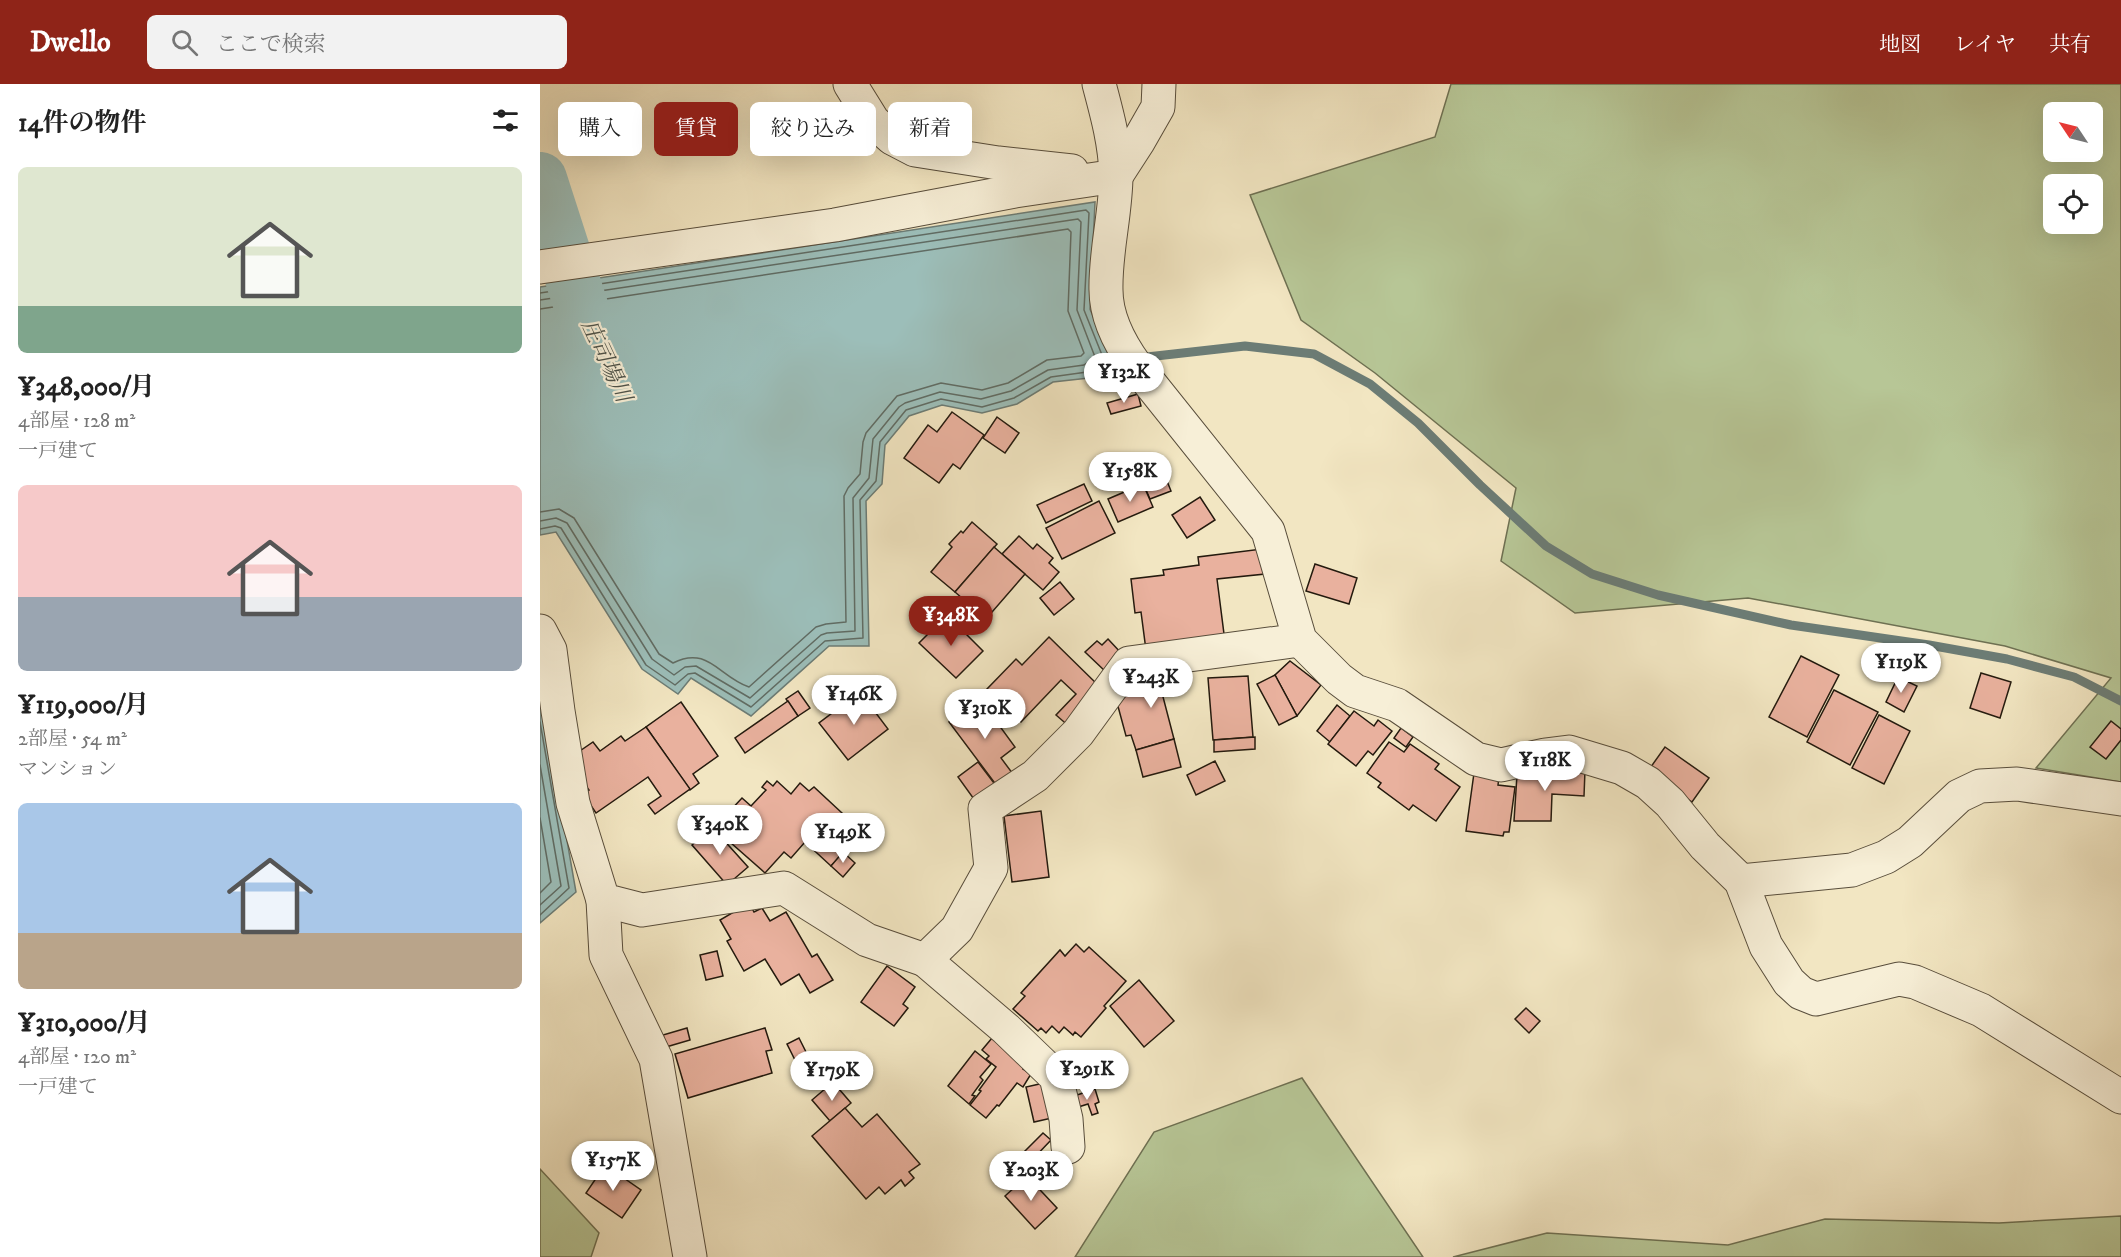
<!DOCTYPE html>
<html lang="ja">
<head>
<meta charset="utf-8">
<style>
	:root { --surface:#fff; --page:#f2f2f2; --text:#222; --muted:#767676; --accent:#8f2418 }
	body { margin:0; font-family:"IM FELL DW Pica","Noto Serif JP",serif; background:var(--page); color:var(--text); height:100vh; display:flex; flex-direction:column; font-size:22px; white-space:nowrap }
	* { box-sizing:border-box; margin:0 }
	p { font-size:20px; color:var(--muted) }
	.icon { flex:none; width:33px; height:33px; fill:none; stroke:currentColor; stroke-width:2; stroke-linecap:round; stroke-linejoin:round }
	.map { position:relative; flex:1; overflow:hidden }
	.drawer { display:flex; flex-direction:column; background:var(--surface); width:540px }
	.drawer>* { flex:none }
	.banner { position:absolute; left:18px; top:18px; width:570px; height:54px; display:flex; gap:12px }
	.needle { width:39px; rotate:305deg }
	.buttons { position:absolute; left:1503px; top:18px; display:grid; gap:12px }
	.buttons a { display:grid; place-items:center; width:60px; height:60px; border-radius:9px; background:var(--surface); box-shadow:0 6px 24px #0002; font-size:30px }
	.price { position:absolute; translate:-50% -51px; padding:0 14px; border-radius:21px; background:#fff; color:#222; font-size:20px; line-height:39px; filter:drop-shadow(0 2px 3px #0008) }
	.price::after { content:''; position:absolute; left:50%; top:36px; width:18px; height:14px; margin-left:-9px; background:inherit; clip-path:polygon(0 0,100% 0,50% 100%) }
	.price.on { background:var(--accent); color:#fff }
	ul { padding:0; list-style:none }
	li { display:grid; align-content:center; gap:12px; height:318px; padding:0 18px }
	li span { display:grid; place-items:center; height:186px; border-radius:9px; color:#555 }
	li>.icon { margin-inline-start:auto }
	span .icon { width:108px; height:108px; fill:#fffc; stroke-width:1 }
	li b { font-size:26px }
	h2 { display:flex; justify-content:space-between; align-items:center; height:72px; padding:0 18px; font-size:26px }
	.chip { padding:0 21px; border-radius:9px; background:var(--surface); box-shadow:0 6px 24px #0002; font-size:21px; line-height:54px }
	.chip.on { background:var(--accent); color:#fff }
	header { display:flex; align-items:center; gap:36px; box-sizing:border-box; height:84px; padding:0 30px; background:var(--accent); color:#fff }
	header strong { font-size:28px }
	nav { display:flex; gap:33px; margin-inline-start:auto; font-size:21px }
	.search { width:420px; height:54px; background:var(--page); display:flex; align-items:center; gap:15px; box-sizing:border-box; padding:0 21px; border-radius:9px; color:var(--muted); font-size:22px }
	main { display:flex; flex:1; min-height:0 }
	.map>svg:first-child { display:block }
</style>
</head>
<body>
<header>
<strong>Dwello</strong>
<div class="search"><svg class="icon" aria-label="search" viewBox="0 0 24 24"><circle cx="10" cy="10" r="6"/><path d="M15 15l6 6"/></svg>ここで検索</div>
<nav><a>地図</a><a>レイヤ</a><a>共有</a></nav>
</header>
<main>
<section class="drawer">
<h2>14件の物件<svg class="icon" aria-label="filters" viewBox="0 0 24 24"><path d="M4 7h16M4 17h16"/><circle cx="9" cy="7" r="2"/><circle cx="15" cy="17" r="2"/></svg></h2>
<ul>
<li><span style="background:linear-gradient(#dfe7d0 75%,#7fa58c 0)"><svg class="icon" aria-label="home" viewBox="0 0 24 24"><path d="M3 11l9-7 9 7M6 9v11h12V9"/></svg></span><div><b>¥348,000/月</b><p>4部屋 · 128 m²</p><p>一戸建て</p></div></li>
<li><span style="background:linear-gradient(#f6c9c9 60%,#9aa5b1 0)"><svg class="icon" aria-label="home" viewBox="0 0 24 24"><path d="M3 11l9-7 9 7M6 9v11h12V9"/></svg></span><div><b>¥119,000/月</b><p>2部屋 · 54 m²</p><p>マンション</p></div></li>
<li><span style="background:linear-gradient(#a9c7e8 70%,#b9a48a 0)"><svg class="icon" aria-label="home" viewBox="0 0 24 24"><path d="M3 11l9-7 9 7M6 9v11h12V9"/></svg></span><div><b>¥310,000/月</b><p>4部屋 · 120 m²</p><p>一戸建て</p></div></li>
</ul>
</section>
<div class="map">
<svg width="1581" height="1173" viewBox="0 0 1581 1173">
	<rect width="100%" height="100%" fill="#f2e6c2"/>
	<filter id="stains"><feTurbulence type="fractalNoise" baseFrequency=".00333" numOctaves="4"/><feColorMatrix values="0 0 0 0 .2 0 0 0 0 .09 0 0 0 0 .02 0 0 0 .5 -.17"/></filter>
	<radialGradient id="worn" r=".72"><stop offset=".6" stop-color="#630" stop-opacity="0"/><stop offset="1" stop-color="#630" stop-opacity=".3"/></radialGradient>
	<g fill="#b7c696" stroke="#6e7052" stroke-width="1.5" fill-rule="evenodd">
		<path d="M911 0H1581V698L1496 684 1571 594 1465 562 1208 514 1035 529 961 477 976 404 835 289 761 236 710 111 895 53ZM1514 28H1552V68H1514ZM1514 100H1552V140H1514Z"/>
		<polygon points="762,994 883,1173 535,1173 614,1048"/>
		<polygon points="0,1085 59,1149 51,1173 0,1173"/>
		<polygon points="1581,1132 1581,1173 913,1173 1007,1149 1188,1161 1285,1135 1459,1139"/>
	</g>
	<g fill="#9cbeb9" stroke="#6c7c75" stroke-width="1.5">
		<polygon points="555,118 550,225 573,279 549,294 513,298 477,320 442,329 402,321 369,332 345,361 342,400 326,417 329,562 289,562 211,632 151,594 138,610 102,585 16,448 0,451 0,203"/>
		<polygon points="0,602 36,808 0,839"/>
	</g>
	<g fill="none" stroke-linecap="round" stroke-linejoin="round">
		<g stroke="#606c64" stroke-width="1.5">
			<polyline points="0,209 546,126 549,129 544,226 564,276 547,288 511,293 474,314 442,323 401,315 366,326 340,358 336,397 320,416 323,554 285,557 211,623 155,589 148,590 135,601 106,581 21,444 15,442 0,445"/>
			<polyline points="0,216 538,135 541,138 537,226 555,273 544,281 508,286 471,307 441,315 400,308 365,319 359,323 333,355 329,394 313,414 315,547 287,549 281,551 210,614 156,582 145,583 134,591 112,575 27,439 16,434 0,437"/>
			<path d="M0 225 528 145 531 148 528 227 544 269 541 272 507 276 468 299 442 306 401 299 357 312 326 349 323 358 320 390 308 404 304 412 306 538 286 540 276 543 209 603C179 593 168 561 133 579L119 570 34 434 19 425 0 428"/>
			<polyline points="0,638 29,804 0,831"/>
			<polyline points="0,681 21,802 0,821"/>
			<polyline points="0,734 11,798 0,809"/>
		</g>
		<polyline stroke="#6c7c75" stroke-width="9" points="598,274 705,262 774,270 830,300 878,339 940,401 1006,462 1052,490 1118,511 1251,541 1389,561 1467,575 1534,593 1581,617"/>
		<polyline stroke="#9cbeb9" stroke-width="54" points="0,95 50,250 58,266"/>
	</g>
	<g fill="#e9b19e" stroke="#241a0e" stroke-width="1.5">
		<polygon points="598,310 601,322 571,330 567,319"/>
		<polygon points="412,328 444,351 420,385 413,380 399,399 364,374 388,341 397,348"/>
		<polygon points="457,333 479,349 465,369 443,354"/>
		<polygon points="627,397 631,407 610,415 606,406"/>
		<polygon points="544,400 552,417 506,439 497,421"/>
		<polygon points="603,400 613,423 578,438 568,415"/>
		<polygon points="660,413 675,436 647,454 632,431"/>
		<polygon points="559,417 575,449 522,475 506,444"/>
		<polygon points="432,438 457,460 415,508 391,488 412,463 409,460 421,447 423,449"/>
		<polygon points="479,452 493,465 497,460 513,474 509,479 519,488 503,506 462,470"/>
		<polygon points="454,463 485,490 446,535 415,508"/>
		<polygon points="722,465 725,490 677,495 684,550 606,566 601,528 595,529 591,495 624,491 623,486 659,481 658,473"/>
		<polygon points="775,480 817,494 809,520 766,507"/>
		<polygon points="520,498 534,515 514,531 500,514"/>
		<polygon points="407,531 443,567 416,594 379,559"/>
		<polygon points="509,553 560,603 531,644 516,631 536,610 521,596 481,638 447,605 476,575 482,581"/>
		<polygon points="568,555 583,571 566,588 545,568 557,557 562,561"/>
		<polygon points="1261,572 1299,591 1267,653 1229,633"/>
		<polygon points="750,577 781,601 757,632 735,591"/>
		<polygon points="642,581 648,602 622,609 634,655 596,666 591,651 586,652 576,615 609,606 605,592"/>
		<polygon points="1441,589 1471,598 1460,634 1430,624"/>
		<polygon points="735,591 757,632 739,641 717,600"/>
		<polygon points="708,592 713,653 673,656 668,594"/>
		<polygon points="312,593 322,606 302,622 292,609"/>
		<polygon points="1358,593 1377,602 1364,628 1346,618"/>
		<polygon points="1294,606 1338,628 1310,681 1267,658"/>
		<polygon points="258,607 270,624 258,632 246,615"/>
		<polygon points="320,608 348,645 308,676 279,639"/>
		<polygon points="440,615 475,663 461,674 473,690 457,702 409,638"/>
		<polygon points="248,617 258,632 205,669 195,654"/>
		<polygon points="141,618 178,672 153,690 159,699 150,706 106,643"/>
		<polygon points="797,621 810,632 790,658 777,647"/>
		<polygon points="814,627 834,642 838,636 852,647 833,671 828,667 816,682 788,660"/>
		<polygon points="1339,631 1370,647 1344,700 1312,684"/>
		<polygon points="1571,637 1581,645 1581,656 1566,675 1550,663"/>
		<polygon points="106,643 150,705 115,730 108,721 121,712 108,693 56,729 43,710 49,706 38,691 34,671 53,658 60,667 81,652 85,657"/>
		<polygon points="861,644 873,653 866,663 854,654"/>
		<polygon points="715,653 715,665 674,668 674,656"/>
		<polygon points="634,655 641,683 603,693 596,666"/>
		<polygon points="849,658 864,668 870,660 899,680 895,685 920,703 896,737 873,721 869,726 838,703 841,699 827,689"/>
		<polygon points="1125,663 1169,694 1152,718 1108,687"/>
		<polygon points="675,677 685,697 656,711 647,691"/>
		<polygon points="438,678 457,703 436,718 418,693"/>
		<polygon points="1004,684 1045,686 1044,712 1012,710 1011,737 974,737 977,691"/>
		<polygon points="934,689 959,693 958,701 975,703 969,748 964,748 963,752 926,747"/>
		<polygon points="227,697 233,702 237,697 251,710 260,699 269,707 274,703 302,729 288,744 309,763 291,782 265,758 251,774 244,768 225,789 174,744 202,714 211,722 226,706 222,703"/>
		<polygon points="501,727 509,793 472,798 464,732"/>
		<polygon points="172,743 208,783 187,801 152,761"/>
		<polygon points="303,768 315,779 303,793 291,782"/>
		<polygon points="209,819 214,828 222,824 230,837 246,828 272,873 277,870 293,896 270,909 259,890 241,901 225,875 204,887 187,857 191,855 180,836"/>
		<polygon points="536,860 544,868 549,863 586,897 564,922 566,924 541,953 535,948 533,951 524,943 519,949 512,942 506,949 501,944 498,947 473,925 485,912 481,909 520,866 525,872"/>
		<polygon points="177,867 183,892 166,896 160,871"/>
		<polygon points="347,882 375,903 363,920 368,924 354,942 321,918"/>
		<polygon points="599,896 634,937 604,963 570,922"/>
		<polygon points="986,924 1000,937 989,949 975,935"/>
		<polygon points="147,944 150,956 126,963 123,951"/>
		<polygon points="225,944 232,966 226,967 232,989 148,1014 135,970"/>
		<polygon points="457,948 489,976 483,985 491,990 483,1003 477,999 459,1022 457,1021 446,1034 430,1021 441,1007 439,1006 456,983 446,975 449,972 442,966"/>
		<polygon points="259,954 270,976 258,982 247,960"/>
		<polygon points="435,967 451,980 440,993 443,996 432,1011 435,1012 429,1020 408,1002"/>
		<polygon points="293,998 311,1019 290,1037 272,1016"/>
		<polygon points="504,999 512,1034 494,1038 486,1003"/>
		<polygon points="555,1005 559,1018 555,1020 558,1029 552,1031 548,1020 535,1024 531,1013"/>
		<polygon points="305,1024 322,1043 337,1030 380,1080 369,1088 374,1094 365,1102 361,1096 345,1110 339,1103 326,1115 272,1052"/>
		<polygon points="503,1049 511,1056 492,1076 484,1068"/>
		<polygon points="65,1081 101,1106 82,1134 46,1109"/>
		<polygon points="487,1092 517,1124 495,1145 465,1112"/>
	</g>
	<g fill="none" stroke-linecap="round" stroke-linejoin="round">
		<defs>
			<g id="minor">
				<polyline points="310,0 333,37 352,54 375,66 458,79 532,87"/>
				<path d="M559 0C567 30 575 59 576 91 576 129 565 168 566 206 566 234 580 260 596 282L728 447 760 556 799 595 815 607 857 621 936 675 961 681 1005 671 1029 668 1082 684 1108 699 1130 719 1165 762 1201 797 1226 862 1249 898 1261 909 1276 915 1359 895 1375 898 1441 926 1581 1013"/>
				<polyline points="0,183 295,141 475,107 576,92 598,58 618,23 619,0"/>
				<polyline points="0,547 10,566 18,627 33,719 63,816 102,826 244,804 327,856 385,876 417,845 451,784 445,725 495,692 538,649 589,579 760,556"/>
				<polyline points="1201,797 1312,786 1346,773 1370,758 1419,712 1440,702 1477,700 1581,715"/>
				<polyline points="63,816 66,871 116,975 150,1173"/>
				<polyline points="385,876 466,945 516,993 526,1035 528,1063"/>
			</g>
		</defs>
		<use href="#minor" stroke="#584d3b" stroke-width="35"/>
		<use href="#minor" stroke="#f7efd7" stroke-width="33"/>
	</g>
	<g text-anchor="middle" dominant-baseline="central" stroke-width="4.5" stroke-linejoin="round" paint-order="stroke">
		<g font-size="22" font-style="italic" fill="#4e534a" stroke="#f7efd7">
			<text transform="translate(66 277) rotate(65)">庄司場川</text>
		</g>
	</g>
	<rect width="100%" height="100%" filter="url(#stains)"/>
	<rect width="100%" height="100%" fill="url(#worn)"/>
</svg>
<div class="buttons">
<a><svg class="needle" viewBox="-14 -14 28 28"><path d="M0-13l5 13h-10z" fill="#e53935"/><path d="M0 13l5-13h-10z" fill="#767676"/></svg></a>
<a><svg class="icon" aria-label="locate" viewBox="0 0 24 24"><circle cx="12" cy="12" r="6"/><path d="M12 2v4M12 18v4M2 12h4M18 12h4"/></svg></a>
</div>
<b class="price" style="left:584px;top:320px">¥132K</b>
<b class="price" style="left:590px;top:419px">¥158K</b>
<b class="price on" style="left:411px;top:563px">¥348K</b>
<b class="price" style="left:1361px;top:610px">¥119K</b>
<b class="price" style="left:611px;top:625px">¥243K</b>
<b class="price" style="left:314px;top:642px">¥146K</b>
<b class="price" style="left:445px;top:656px">¥310K</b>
<b class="price" style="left:1005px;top:708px">¥118K</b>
<b class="price" style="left:180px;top:772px">¥340K</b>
<b class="price" style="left:303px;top:780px">¥149K</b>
<b class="price" style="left:547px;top:1017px">¥291K</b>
<b class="price" style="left:292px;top:1018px">¥179K</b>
<b class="price" style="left:73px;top:1108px">¥157K</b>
<b class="price" style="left:491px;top:1118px">¥203K</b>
<div class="banner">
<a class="chip">購入</a>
<a class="chip on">賃貸</a>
<a class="chip">絞り込み</a>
<a class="chip">新着</a>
</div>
</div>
</main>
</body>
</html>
